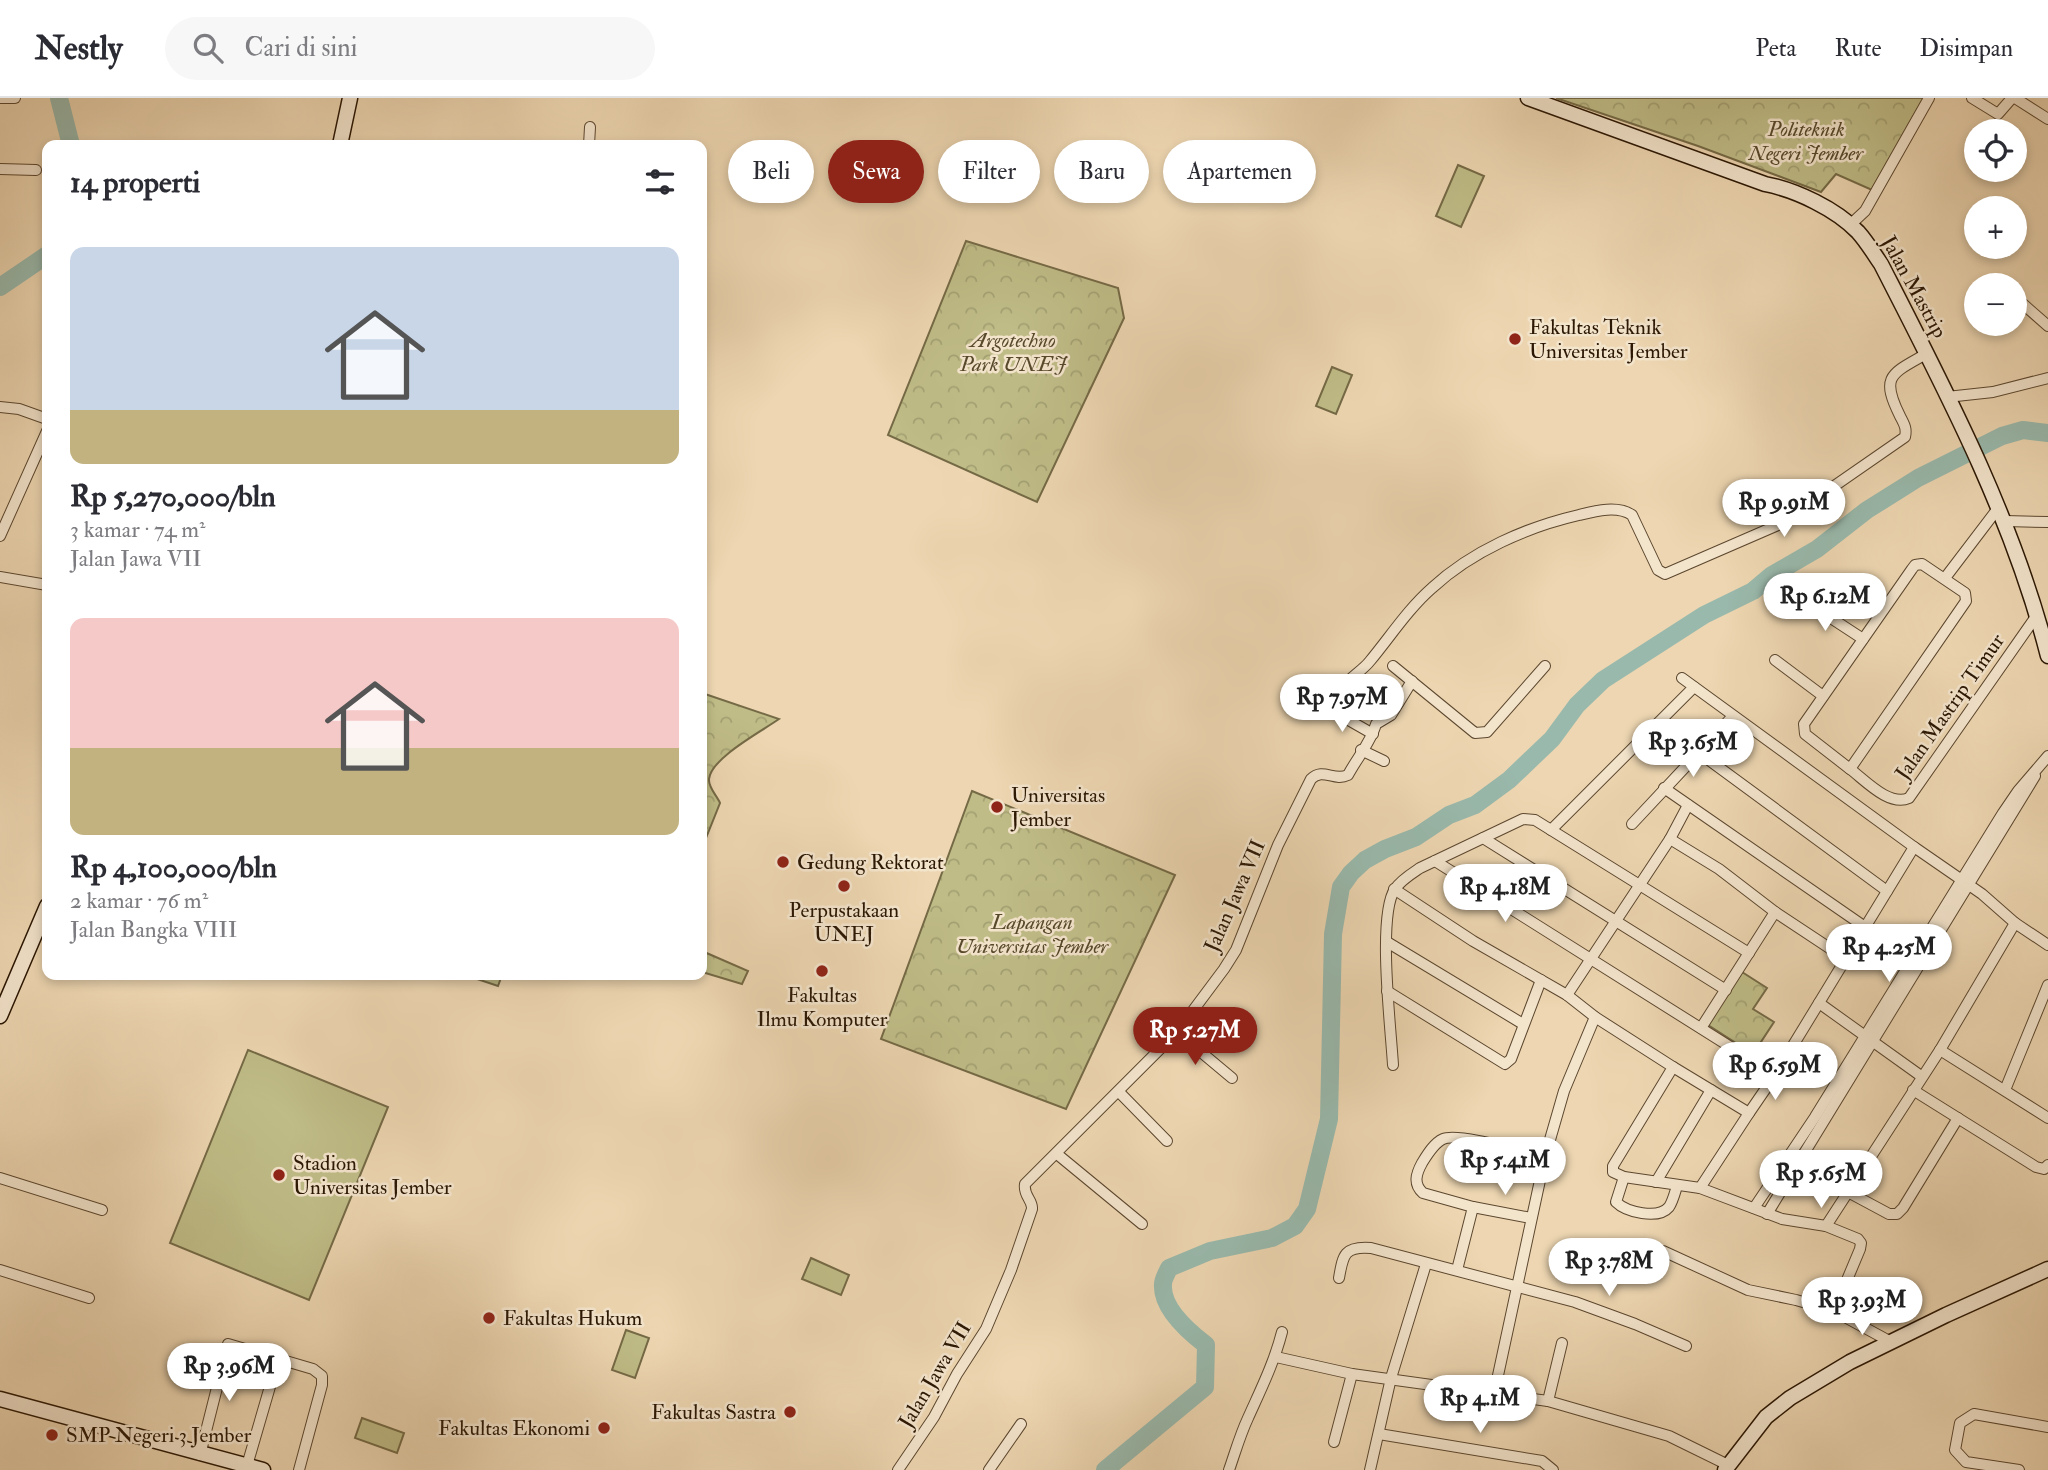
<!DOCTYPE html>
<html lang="id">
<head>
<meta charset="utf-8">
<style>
	:root { --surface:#fff; --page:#f7f7f7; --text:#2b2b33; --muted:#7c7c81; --line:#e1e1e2; --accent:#8f2418 }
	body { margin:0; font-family:"IM FELL Double Pica",serif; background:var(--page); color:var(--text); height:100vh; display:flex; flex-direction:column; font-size:26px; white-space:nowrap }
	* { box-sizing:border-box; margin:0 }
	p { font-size:23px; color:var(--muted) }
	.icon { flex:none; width:38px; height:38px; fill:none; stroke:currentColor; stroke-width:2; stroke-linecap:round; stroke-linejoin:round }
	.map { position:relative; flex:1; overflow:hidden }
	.drawer { position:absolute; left:42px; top:42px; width:665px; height:840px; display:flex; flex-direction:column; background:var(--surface); border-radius:14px; box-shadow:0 4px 10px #0003 }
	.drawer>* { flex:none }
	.banner { position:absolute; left:728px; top:42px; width:665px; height:63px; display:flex; gap:14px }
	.tools { position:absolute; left:1964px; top:21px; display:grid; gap:14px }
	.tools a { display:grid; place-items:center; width:63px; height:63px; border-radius:50%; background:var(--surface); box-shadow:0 4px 10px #0003; font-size:35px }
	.price { position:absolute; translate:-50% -60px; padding:0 16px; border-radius:24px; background:#fff; color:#222; font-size:23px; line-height:46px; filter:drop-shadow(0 2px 4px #0008) }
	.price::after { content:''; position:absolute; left:50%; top:42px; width:21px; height:16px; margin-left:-10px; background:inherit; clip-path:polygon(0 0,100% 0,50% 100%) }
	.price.active { background:var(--accent); color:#fff }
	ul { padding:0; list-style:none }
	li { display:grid; align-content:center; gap:14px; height:371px; padding:0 28px }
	li span { display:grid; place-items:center; height:217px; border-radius:14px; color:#555 }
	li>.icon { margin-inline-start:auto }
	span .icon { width:126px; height:126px; fill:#fffc; stroke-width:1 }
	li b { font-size:30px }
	h2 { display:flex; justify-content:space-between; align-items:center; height:84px; padding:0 28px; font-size:30px }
	.chip { padding:0 24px; border-radius:32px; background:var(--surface); box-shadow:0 4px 10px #0003; font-size:24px; line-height:63px }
	.chip.active { background:var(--accent); color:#fff }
	header { display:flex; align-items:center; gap:42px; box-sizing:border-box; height:98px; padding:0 35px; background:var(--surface); border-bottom:2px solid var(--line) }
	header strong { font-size:33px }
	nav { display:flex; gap:38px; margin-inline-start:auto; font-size:24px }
	.search { width:490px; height:63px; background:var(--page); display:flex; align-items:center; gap:18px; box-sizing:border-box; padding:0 24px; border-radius:38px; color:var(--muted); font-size:26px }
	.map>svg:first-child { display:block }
</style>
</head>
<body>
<header>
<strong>Nestly</strong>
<div class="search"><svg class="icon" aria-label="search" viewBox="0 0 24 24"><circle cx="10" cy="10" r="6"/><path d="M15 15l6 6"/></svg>Cari di sini</div>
<nav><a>Peta</a><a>Rute</a><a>Disimpan</a></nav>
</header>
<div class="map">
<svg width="2048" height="1372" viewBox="0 0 2048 1372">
	<defs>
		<pattern id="park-crowns" width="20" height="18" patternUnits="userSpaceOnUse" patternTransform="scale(1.75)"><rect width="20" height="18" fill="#bfbc87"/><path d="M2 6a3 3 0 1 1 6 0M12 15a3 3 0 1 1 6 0" fill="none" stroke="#a4a173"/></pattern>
	</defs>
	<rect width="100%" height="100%" fill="#edd6b1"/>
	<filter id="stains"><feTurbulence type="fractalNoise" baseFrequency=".00286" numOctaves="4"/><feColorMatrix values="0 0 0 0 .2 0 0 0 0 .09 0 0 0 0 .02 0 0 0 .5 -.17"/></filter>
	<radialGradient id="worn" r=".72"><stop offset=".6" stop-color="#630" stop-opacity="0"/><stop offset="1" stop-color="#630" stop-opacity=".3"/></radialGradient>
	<g fill="#bfbc87" stroke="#756a46" stroke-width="2">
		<polygon points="1458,67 1484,78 1461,129 1436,118"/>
		<polygon points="1332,269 1352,277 1336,316 1316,308"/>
		<polygon points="476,877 502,877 498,888 474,880"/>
		<polygon points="248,952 388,1009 309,1202 170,1145"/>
		<polygon points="811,1160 849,1177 841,1197 802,1181"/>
		<polygon points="626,1232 649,1240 635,1280 612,1272"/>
		<polygon points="362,1320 404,1335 397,1355 355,1340"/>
	</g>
	<g fill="url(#park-crowns)" stroke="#756a46" stroke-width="2">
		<polygon points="1556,0 1926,0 1872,92 1836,76 1821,94 1698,48"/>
		<polygon points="966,143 1118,190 1124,220 1037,404 888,337"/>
		<path d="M702 595 779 621C762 633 711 660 709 681 708 689 717 698 720 705L702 750Z"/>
		<polygon points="972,693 1175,777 1066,1011 881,941"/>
		<polygon points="702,853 748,873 742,886 702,874"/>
		<polygon points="1742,874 1767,890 1753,911 1774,924 1753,956 1708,927"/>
	</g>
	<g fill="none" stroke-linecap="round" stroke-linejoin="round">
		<g stroke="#99b9ac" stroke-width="18">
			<polyline points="59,0 71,47"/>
			<polyline points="0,189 47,157"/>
			<path d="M1105 1372 1205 1289 1206 1247C1189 1234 1161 1210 1163 1186 1163 1181 1167 1175 1169 1170L1210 1153 1272 1140 1295 1128 1307 1111 1329 1021 1333 836 1341 789 1351 775 1365 762 1385 751 1416 739 1449 717 1475 707 1509 682 1552 641 1577 607 1603 582 1704 517 1753 493 1772 477 1817 451 1867 412 1918 380 2002 338 2023 332 2048 335"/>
		</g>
		<defs>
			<g id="street">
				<polyline points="0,0 15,0"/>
				<polyline points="1972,0 1998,16 2012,0"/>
				<polyline points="2015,0 2048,21"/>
				<polyline points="589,47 590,29"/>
				<polyline points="0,71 36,72"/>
				<polyline points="1850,127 1865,113 1929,0"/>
				<polyline points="2014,198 2048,228"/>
				<polyline points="1947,299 1993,294 2048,280"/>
				<polyline points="0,309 19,311 47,321"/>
				<polyline points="2005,423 2048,424"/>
				<polyline points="0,438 47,333"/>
				<polygon points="1922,466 1965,495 1966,503 1850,671 1805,636 1804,626 1912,471 1915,467"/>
				<polyline points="0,479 47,487"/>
				<polyline points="1945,480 1999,409"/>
				<polyline points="1805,503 1863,541"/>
				<polyline points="1775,562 1823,598"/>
				<polyline points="1393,568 1475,635 1487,634 1545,568"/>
				<polyline points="1682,580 1914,749 1982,796 2015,825 2048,847"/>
				<path d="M1373 636 1338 616C1338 608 1342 592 1347 585 1350 580 1364 571 1370 563 1390 539 1408 511 1432 490 1472 453 1527 429 1579 417 1595 413 1617 407 1632 417L1658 472 1665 476 1778 427 1905 339C1907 330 1904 326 1900 318 1880 278 1891 276 1926 256"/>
				<polyline points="1361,652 1384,663"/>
				<polyline points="1698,654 1887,793"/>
				<path d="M1850 671C1865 682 1889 709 1909 700L2037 517"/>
				<polyline points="1664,690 1865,829"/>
				<polyline points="1632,726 1733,618"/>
				<polyline points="1551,732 1694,589"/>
				<polyline points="1483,740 1726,892"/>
				<polyline points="1670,741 1719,771 1775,814 1846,861"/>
				<polyline points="1435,763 1775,977"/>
				<polyline points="1394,791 1473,843 1567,897 1595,919 1673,969 1749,1015 1700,1090"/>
				<polyline points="1387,844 1523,926"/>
				<polyline points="1387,893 1505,966 1511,961 1541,882"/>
				<polyline points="1567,897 1670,741 1688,707"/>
				<polyline points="1819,905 1921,978"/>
				<polyline points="1701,930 1775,814"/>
				<polyline points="1177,934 1232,980"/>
				<polyline points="1940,952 2048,1020"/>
				<path d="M1393 967C1391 931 1377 817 1395 791 1401 782 1411 776 1420 770L1523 721 1535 722 1749 855"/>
				<polyline points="1673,969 1613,1068 1613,1074 1624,1079 1700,1090 1782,1121 1826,1128 1858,1141 1861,1145 1860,1151 1834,1213"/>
				<polyline points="1913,992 2036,1069 2044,1071 2048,1067"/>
				<polyline points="2005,992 2048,887"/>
				<polyline points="1119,994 1167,1043"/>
				<polyline points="1749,1015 1775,977 1914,749"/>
				<polyline points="1057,1056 1142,1126"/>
				<path d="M1624 1079 1616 1104C1626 1114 1658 1122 1669 1109 1673 1103 1675 1094 1677 1088"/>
				<polyline points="0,1080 102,1112"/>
				<polyline points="1656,1084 1711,992"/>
				<polyline points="1848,1094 1889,1116 1897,1116 1903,1110 1958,1020"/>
				<polyline points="1754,1110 1815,1019 2003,715 2018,693 2048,658"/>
				<polyline points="1767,1116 2035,678"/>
				<path d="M1531 1120 1473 1109 1423 1095C1413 1086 1416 1076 1422 1065 1427 1057 1434 1045 1443 1041 1458 1034 1526 1055 1545 1059"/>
				<polyline points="1826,1128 1940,952 2015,825"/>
				<polyline points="1663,1153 1748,1192 1796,1202 1834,1213 1891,1244"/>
				<polyline points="0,1172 89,1200"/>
				<polyline points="1457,1172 1473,1109"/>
				<path d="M1339 1180C1343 1157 1344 1148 1371 1150L1575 1204 1635 1226 1686 1248"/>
				<polyline points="1276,1259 1352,1276 1548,1303 1669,1338 1728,1367"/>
				<polyline points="1494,1296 1545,1059 1564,993 1595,919"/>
				<polyline points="1548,1303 1562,1245"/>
				<polyline points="1379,1336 1542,1363 1553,1372"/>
				<polyline points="1334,1344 1352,1276"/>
				<polyline points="200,1357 228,1246 313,1271 322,1278 322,1287 299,1372"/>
				<polyline points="246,1371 278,1261"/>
				<path d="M898 1372 934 1319 957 1276 986 1231 1011 1172 1032 1111C1033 1102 1023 1098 1025 1086L1177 934 1224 871 1236 852 1278 747 1311 681C1323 669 1334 684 1348 677 1357 660 1371 644 1376 626L1391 617 1412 583"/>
				<polyline points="989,1372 1021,1326"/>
				<path d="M1229 1372C1235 1355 1240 1337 1248 1320 1261 1291 1274 1265 1282 1234"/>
				<polyline points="1370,1372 1391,1280 1426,1166"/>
				<polyline points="2019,1372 1966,1364 1955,1352 1960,1325 1974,1316 2048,1329"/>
			</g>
			<g id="secondary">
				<path d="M1528 0 1765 86C1796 92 1836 111 1858 134 1867 144 1874 156 1881 166 1946 293 2013 420 2048 558"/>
				<polyline points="340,47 350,0"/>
				<polyline points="0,918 47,808"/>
				<polyline points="0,1301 263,1372"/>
				<polyline points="1725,1372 1766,1319 1790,1300 1850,1264 1946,1217 2048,1171"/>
			</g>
		</defs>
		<use href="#street" stroke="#5c472f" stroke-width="12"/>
		<use href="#secondary" stroke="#2b1704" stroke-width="17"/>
		<use href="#street" stroke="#f3e4cc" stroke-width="10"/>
		<use href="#secondary" stroke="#f3e4cc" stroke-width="14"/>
	</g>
	<g fill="#8f2418" stroke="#f3e4cc" stroke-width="2.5">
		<circle cx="1515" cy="241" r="7"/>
		<circle cx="997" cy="709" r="7"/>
		<circle cx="783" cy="764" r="7"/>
		<circle cx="844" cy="788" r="7"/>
		<circle cx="822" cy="873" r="7"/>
		<circle cx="279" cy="1077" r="7"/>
		<circle cx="489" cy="1220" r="7"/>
		<circle cx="790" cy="1314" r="7"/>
		<circle cx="604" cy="1330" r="7"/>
		<circle cx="52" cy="1337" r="7"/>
	</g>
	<g text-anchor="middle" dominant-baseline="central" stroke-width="5" stroke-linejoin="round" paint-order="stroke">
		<g font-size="21" font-style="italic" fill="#57492b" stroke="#f3e4cc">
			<text x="1806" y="31">Politeknik<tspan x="1806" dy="24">Negeri Jember</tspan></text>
			<text x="1013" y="242">Argotechno<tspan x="1013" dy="24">Park UNEJ</tspan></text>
			<text x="1032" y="824">Lapangan<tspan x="1032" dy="24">Universitas Jember</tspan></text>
		</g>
		<g font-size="21" fill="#2b1704" stroke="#f3e4cc">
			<text transform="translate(1914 189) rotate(61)">Jalan Mastrip</text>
			<text transform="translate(1950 609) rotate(-55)">Jalan Mastrip Timur</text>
			<text transform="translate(1235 798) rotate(-66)">Jalan Jawa VII</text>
			<text transform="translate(935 1277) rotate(-59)">Jalan Jawa VII</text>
		</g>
		<g font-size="21" fill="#2b1704" stroke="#f3e4cc" text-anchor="start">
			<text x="1529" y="229">Fakultas Teknik<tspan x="1529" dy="24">Universitas Jember</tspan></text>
			<text x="1011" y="697">Universitas<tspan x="1011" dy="24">Jember</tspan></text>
			<text x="797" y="764">Gedung Rektorat</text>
			<text x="844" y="812" text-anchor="middle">Perpustakaan<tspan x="844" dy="24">UNEJ</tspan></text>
			<text x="822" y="897" text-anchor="middle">Fakultas<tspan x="822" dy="24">Ilmu Komputer</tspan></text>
			<text x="293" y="1065">Stadion<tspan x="293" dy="24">Universitas Jember</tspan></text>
			<text x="503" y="1220">Fakultas Hukum</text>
			<text x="776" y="1314" text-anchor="end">Fakultas Sastra</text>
			<text x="590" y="1330" text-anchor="end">Fakultas Ekonomi</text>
			<text x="66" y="1337">SMP Negeri 3 Jember</text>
		</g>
	</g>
	<rect width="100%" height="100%" filter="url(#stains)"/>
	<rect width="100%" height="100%" fill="url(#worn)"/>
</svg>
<div class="tools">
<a><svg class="icon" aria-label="locate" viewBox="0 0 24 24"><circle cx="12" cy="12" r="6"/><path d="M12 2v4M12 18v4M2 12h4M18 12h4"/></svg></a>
<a>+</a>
<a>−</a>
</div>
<b class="price" style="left:1784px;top:441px">Rp 9.91M</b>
<b class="price" style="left:1825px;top:535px">Rp 6.12M</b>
<b class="price" style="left:1342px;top:636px">Rp 7.97M</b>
<b class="price" style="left:1693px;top:681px">Rp 3.65M</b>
<b class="price" style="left:1505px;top:826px">Rp 4.18M</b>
<b class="price" style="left:1889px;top:886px">Rp 4.25M</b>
<b class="price active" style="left:1195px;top:969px">Rp 5.27M</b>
<b class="price" style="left:1775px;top:1004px">Rp 6.59M</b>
<b class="price" style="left:1505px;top:1099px">Rp 5.41M</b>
<b class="price" style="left:1821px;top:1112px">Rp 5.65M</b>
<b class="price" style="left:1609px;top:1200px">Rp 3.78M</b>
<b class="price" style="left:1862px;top:1239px">Rp 3.93M</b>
<b class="price" style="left:229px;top:1305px">Rp 3.96M</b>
<b class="price" style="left:1480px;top:1337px">Rp 4.1M</b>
<div class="banner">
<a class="chip">Beli</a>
<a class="chip active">Sewa</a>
<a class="chip">Filter</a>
<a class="chip">Baru</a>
<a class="chip">Apartemen</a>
</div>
<section class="drawer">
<h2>14 properti<svg class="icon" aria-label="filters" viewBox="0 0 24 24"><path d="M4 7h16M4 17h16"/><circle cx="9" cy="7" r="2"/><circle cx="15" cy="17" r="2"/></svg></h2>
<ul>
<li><span style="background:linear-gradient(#c9d6e8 75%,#c2b280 0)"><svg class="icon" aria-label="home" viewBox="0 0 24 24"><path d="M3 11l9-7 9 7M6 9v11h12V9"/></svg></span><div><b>Rp 5,270,000/bln</b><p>3 kamar · 74 m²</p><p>Jalan Jawa VII</p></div></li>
<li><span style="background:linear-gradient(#f6c9c9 60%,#c2b280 0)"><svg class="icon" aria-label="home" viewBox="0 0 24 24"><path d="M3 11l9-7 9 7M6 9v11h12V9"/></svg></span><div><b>Rp 4,100,000/bln</b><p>2 kamar · 76 m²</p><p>Jalan Bangka VIII</p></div></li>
</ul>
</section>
</div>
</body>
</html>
